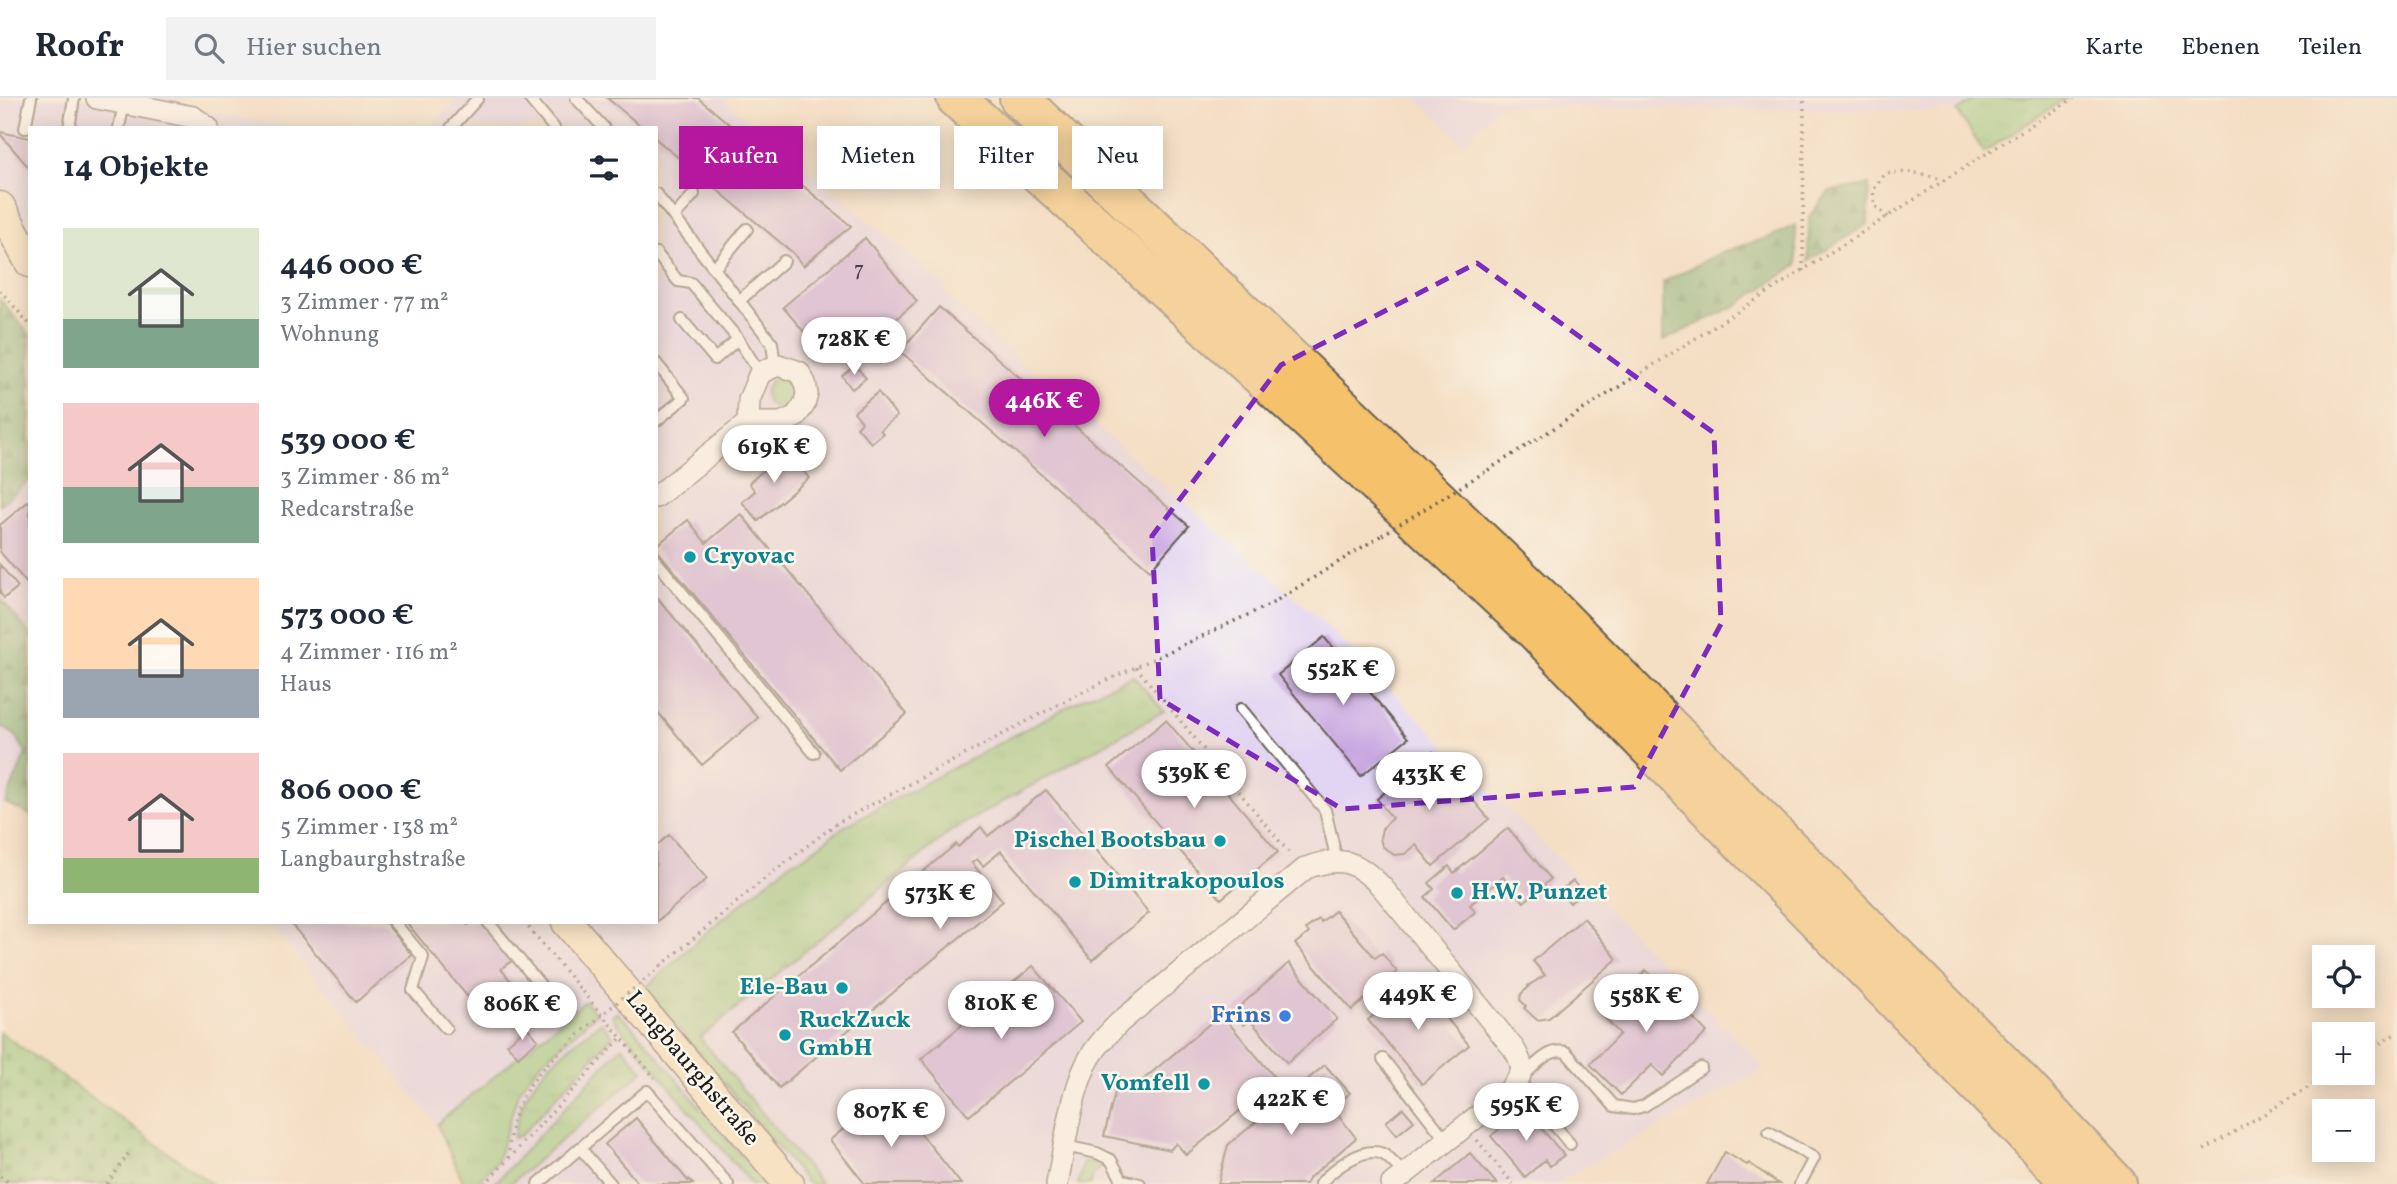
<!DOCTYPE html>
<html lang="de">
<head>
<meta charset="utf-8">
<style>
	:root { --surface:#fff; --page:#f2f2f3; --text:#1f2937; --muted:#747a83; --line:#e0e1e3; --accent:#b5179e }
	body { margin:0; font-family:Vollkorn,serif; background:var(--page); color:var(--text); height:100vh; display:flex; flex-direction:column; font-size:26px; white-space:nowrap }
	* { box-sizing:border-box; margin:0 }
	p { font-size:23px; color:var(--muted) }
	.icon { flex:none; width:38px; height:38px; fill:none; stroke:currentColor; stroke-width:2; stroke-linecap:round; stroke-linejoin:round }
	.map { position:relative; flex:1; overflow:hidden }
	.panel { position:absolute; left:28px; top:28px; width:630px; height:798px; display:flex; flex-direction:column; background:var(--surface); border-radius:0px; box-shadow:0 4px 18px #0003 }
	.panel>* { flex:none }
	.guide { position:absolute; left:679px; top:28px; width:665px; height:63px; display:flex; gap:14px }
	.tools { position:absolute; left:2312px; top:847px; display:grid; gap:14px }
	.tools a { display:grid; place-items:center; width:63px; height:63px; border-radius:0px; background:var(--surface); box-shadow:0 4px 18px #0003; font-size:35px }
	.price { position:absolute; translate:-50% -60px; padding:0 16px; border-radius:24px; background:#fff; color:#222; font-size:23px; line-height:46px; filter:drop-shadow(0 2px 4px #0008) }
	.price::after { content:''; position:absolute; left:50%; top:42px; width:21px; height:16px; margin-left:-10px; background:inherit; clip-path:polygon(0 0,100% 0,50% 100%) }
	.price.selected { background:var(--accent); color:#fff }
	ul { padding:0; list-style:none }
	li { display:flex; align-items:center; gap:21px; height:175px; padding:0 35px }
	li span { display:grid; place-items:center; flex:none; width:196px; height:140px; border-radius:0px; color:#555 }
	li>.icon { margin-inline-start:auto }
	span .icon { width:84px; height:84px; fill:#fffc; stroke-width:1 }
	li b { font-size:30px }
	h2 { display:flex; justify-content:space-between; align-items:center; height:84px; padding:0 35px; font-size:30px }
	.chip { padding:0 24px; border-radius:0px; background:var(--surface); box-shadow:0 4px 18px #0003; font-size:24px; line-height:63px }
	.chip.selected { background:var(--accent); color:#fff }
	header { display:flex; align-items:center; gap:42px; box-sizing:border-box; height:98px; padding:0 35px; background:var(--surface); border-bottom:2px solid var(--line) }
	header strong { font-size:33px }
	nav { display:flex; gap:38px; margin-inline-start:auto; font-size:24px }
	.search { width:490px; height:63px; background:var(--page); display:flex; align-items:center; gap:18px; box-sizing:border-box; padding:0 24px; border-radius:0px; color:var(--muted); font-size:26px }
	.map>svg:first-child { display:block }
</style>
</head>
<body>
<header>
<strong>Roofr</strong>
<div class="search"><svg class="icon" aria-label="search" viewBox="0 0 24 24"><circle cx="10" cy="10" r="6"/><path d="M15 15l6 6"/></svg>Hier suchen</div>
<nav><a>Karte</a><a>Ebenen</a><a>Teilen</a></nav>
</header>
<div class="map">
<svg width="2397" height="1086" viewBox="0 0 2397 1086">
	<defs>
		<pattern id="grass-tufts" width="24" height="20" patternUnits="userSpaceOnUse" patternTransform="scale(1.75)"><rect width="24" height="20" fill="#90c97d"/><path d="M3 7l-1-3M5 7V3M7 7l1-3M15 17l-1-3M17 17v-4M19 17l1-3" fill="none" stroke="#7cac6b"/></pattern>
		<pattern id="forest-firs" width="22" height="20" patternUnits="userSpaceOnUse" patternTransform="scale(1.75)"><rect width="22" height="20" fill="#74ad6c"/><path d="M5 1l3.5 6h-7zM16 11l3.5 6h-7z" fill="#5e8c58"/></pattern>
		<pattern id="cemetery-stones" width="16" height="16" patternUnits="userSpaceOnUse" patternTransform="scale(1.75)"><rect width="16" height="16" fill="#90c97d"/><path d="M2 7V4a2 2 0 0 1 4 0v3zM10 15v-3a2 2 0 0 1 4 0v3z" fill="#7cac6b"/></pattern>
	</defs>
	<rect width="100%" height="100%" fill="#fbf7ec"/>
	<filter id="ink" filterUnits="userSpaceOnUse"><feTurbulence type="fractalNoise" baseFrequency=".0143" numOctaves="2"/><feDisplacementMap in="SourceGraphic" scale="14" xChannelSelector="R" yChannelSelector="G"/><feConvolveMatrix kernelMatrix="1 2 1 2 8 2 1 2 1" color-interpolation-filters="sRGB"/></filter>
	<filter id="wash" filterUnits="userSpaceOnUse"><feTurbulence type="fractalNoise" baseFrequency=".00686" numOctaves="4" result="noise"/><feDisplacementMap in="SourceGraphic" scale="28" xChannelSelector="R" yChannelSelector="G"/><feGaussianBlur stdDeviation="1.57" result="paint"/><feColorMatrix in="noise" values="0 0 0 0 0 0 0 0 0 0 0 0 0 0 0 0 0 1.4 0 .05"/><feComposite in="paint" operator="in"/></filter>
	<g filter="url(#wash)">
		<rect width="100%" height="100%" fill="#f4dfc4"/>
		<g fill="#e2d4f3">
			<polygon points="0,0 184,0 182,9 295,30 30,30 30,137 0,88"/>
			<polygon points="458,0 721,0 948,189 943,194 992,238 1324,525 1765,970 1555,1086 464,1086 437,1026 269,824 656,824 656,30 430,30"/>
			<polygon points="1415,0 1975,0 1955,13 1498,8 1464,45"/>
			<polygon points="30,382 30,536 0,500 0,407"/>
			<polygon points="0,628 15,637 26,655 0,716"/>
		</g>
		<g fill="url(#grass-tufts)" stroke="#56724c" stroke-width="2">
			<polygon points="1977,0 2066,0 1984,54 1957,13"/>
			<circle cx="780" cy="295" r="15"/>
			<polygon points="1133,578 1164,613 951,733 700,940 821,1086 808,1086 645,890 707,834 791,764 804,759 843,729 1085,599"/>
			<polygon points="585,903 596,916 542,964 529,979 518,996 497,1063 476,1086 464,1086 437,1026"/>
			<polygon points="617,914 634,930 765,1086 751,1086 613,921 613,917"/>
			<path d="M601 924 613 938 520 1038 513 1040C517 1025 520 1007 529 993 545 965 576 943 601 924Z"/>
			<polygon points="622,948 643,973 510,1086 494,1086"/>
			<polygon points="1083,1064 1102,1069 1093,1076 1091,1086 1078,1086"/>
		</g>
		<g fill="url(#forest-firs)" stroke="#486444" stroke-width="2">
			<polygon points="1869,87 1868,126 1808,163 1809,118 1830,93"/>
			<polygon points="1795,127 1797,167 1736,208 1663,243 1663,184 1722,154 1770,139"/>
			<polygon points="0,201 30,237 30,382 0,407"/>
			<polygon points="0,500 30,536 30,717 5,705 26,655 15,637 0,628"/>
		</g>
		<polygon fill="url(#cemetery-stones)" stroke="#56724c" stroke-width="2" points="0,934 212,1086 0,1086"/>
		<g id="blocks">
			<g fill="#c8a6e2">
				<polygon points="607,0 698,0 851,128 803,168 793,155 656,41 656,30 643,30"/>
				<polygon points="0,34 30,40 30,71 0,36"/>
				<polygon points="865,140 917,203 852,258 826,227 810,241 783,209"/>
				<polygon points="939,209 1189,428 1150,472 900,253"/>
				<polygon points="855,267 866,280 852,291 842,278"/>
				<polygon points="878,294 897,318 880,332 883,335 871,345 857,329 862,324 854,314"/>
				<polygon points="787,353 809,380 758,423 742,404 755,393 749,385 765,371 764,369"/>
				<polygon points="30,402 30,489 0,454 0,427"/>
				<polygon points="741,416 907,616 840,672 656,451 656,448 688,422 706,445"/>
				<polygon points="0,467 18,489 4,500 0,495"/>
				<polygon points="656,498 758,620 702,667 656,612"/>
				<polygon points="1324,539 1408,640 1361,678 1278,577"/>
				<polygon points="1166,622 1278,754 1221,801 1109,669"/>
				<polygon points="1433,654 1489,721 1433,768 1416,747 1405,756 1394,757 1382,748 1380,740 1382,731 1392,720 1377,701"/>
				<polygon points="1046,692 1149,815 1092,862 1001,753 983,768 977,761 972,765 1003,803 779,990 732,934 956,746 958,749 981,729 988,738"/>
				<polygon points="1508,730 1551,781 1524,804 1503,779 1470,807 1475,814 1453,832 1425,799 1434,791 1429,785 1449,768 1454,775"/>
				<polygon points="669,737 707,781 656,824 656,748"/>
				<polygon points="1573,783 1582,795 1570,805 1560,793"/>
				<polygon points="1335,813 1375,860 1382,855 1397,874 1352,912 1295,846 1309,835 1306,831 1319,821 1321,824"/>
				<polygon points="1584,820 1617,861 1549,920 1537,922 1524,910 1526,908 1520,902 1521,896 1529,889 1528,888 1545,877 1533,863"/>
				<polygon points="295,824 385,824 412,857 356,904 292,827"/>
				<polygon points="406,824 465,824 468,827 472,824 480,824 514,861 501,871 514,887 481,915"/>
				<polygon points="1289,865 1337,921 1287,965 1250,922 1244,927 1233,914"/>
				<polygon points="1033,868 1081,924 969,1018 921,961"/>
				<polygon points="1646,872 1707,934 1663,978 1652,967 1621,997 1590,966 1620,936 1601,916"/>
				<polygon points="1415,882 1469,947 1422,986 1368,922"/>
				<polygon points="1221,916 1277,982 1186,1057 1176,1045 1170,1052 1104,1038 1119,978 1131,992"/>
				<polygon points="527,929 538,942 518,959 507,946"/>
				<polygon points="1325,967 1350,995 1333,1010 1356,1040 1309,1080 1305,1086 1218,1086 1228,1047"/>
				<polygon points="888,995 934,1052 961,1086 865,1086 830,1042"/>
				<polygon points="1403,1010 1414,1023 1397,1037 1386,1024"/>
				<polygon points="1524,1010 1564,1057 1550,1068 1545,1062 1525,1079 1491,1038"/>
				<polygon points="636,1020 688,1083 689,1081 693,1086 639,1086 605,1046"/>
				<polygon points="1725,1054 1747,1067 1749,1065 1779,1086 1707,1086"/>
				<polygon points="1470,1055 1497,1086 1434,1086"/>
			</g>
		</g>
	</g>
	<g filter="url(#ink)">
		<use href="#blocks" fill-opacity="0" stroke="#686057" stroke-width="2"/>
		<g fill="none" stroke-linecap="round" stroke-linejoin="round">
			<defs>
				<g id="service">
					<polyline points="529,0 554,30"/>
					<polyline points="576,0 604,30"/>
					<polyline points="25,30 31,0"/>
					<polyline points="69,30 74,0"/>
					<polyline points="119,30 124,5"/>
					<polyline points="451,30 478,0"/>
					<polyline points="656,96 772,245 774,260 771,268"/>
					<polyline points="674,119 694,96"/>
					<polyline points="656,155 678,183 691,185 738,241 760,275"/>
					<polyline points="714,171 747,131"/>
					<polyline points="739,203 784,163"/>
					<polyline points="682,222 715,261 738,241"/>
					<polyline points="656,265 684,300 656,323"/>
					<polyline points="656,463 814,655"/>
					<polyline points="1241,611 1325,712 1337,763"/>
					<polyline points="394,824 423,859 413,892 446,930"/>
					<polyline points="488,824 541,888"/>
					<polyline points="1383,961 1446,1042"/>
					<path d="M1523 978C1535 968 1549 949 1566 954L1614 1008 1633 1011 1644 1008 1701 970"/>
					<polyline points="1518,983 1570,1046"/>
					<polyline points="1769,1034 1814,1060 1800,1086"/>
					<polyline points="1065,1048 1097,1055 1111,1062 1122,1082 1121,1086"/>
					<polyline points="580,1050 611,1086"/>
					<polyline points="1122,1082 1140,1086"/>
					<polyline points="538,1086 647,993 728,1086"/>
					<path d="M1320 1086C1332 1072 1363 1047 1383 1056 1390 1060 1398 1070 1404 1076"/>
				</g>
				<g id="minor">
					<polyline points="97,0 193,19 208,30"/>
					<polyline points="656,399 748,325 781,325 795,319 804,307 807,296 805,285 799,274 778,267 760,275 749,302 748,325"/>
					<path d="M1057 1086C1064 1052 1071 998 1086 967 1094 950 1107 937 1120 924L1306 770C1342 757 1356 763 1382 789L1514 951C1527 972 1522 978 1507 995L1392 1086"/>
				</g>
				<g id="secondary">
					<polyline points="0,109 30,164"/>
					<polyline points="567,824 789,1086"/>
				</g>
				<g id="motorway">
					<polyline points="956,0 1294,309 1534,532 2004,1014 2072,1086"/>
					<polyline points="1019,0 1552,510 2023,986 2117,1086"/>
				</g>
			</defs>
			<use href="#service" stroke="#686057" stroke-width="14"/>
			<use href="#minor" stroke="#686057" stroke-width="24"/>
			<use href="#secondary" stroke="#686057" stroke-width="33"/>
			<use href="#motorway" stroke="#686057" stroke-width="42"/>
			<g stroke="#686057" stroke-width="3.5" stroke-dasharray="2 5" stroke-linecap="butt">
				<path d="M1888 119 1875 108 1873 92 1885 76C1910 72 1922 75 1946 83"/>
				<polyline points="1803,173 1804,0"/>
				<polyline points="0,192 30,227"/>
				<polyline points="1488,372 2074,0"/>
				<polyline points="1136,569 1291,757"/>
				<polyline points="524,824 655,980"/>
				<polyline points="661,868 763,782 837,725 1078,596 1271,506 1382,437"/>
				<polyline points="2362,956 2397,935"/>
				<polyline points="1477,1042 1513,1086"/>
				<polyline points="2204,1052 2332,975"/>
				<path d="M509 1060C508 996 541 971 584 932"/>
				<polyline points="0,1078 10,1086"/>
				<polyline points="107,1086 131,1052"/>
				<polyline points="485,1086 621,940"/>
			</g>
			<use href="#service" stroke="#fff" stroke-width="10"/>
			<use href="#minor" stroke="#fff" stroke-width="21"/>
			<use href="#secondary" stroke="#fbe6c4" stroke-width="30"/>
			<use href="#motorway" stroke="#f5c16b" stroke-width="38"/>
			<g stroke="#686057" stroke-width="3.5" stroke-dasharray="2 5" stroke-linecap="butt">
				<polyline points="1382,437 1488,372"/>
				<polyline points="584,932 661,868"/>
			</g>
		</g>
	</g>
	<path d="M0 0H2397V1086H0ZM1477 165 1714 335 1721 526 1634 689 1342 711 1160 601 1152 438 1281 267Z" fill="#f4dfc4" fill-opacity=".55" fill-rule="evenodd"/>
	<path fill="none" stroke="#7b2cbf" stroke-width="5" stroke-dasharray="14 9" stroke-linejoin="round" d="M1477 165 1714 335 1721 526 1634 689 1342 711 1160 601 1152 438 1281 267Z"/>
	<g fill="#0f9aa8" stroke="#fbf7ec" stroke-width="2.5">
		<circle cx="690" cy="459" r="7"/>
		<circle cx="1220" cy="743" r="7"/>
		<circle cx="1075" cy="784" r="7"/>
		<circle cx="1457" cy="795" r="7"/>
		<circle cx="842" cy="890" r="7"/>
		<circle cx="785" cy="937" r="7"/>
		<circle cx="1204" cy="986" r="7"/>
	</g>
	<circle fill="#3f7fe0" stroke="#fbf7ec" stroke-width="2.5" cx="1285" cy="918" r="7"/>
	<g text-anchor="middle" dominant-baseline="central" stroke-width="5" stroke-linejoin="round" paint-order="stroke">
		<g font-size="21" fill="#473e4e">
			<text x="859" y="172">7</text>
		</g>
		<g font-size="24" font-weight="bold" fill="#0d838f" stroke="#fbf7ec" text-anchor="start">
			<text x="704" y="459">Cryovac</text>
			<text x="1206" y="743" text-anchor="end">Pischel Bootsbau</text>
			<text x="1089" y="784">Dimitrakopoulos</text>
			<text x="1471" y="795">H.W. Punzet</text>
			<text x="828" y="890" text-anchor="end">Ele-Bau</text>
			<text x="799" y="923">RuckZuck<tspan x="799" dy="28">GmbH</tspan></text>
			<text x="1190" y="986" text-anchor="end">Vomfell</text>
		</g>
		<g font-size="24" font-weight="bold" fill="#366cbe" stroke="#fbf7ec" text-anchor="end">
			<text x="1271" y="918">Frins</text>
		</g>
		<g font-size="24" fill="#1c1c1c" stroke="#fbf7ec">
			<text transform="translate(692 971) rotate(50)">Langbaurghstraße</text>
		</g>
	</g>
</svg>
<div class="tools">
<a><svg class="icon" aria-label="locate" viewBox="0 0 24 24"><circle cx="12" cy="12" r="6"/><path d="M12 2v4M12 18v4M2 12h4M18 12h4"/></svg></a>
<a>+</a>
<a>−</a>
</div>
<b class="price" style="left:854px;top:279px">728K €</b>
<b class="price selected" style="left:1044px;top:341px">446K €</b>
<b class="price" style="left:774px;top:387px">619K €</b>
<b class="price" style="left:1343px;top:609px">552K €</b>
<b class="price" style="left:1194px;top:712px">539K €</b>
<b class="price" style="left:1429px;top:714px">433K €</b>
<b class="price" style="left:940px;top:833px">573K €</b>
<b class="price" style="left:1418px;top:934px">449K €</b>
<b class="price" style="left:1646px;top:936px">558K €</b>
<b class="price" style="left:1001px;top:943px">810K €</b>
<b class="price" style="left:522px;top:944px">806K €</b>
<b class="price" style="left:1291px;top:1039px">422K €</b>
<b class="price" style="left:1526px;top:1045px">595K €</b>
<b class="price" style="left:891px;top:1051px">807K €</b>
<div class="guide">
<a class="chip selected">Kaufen</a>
<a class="chip">Mieten</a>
<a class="chip">Filter</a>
<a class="chip">Neu</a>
</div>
<section class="panel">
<h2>14 Objekte<svg class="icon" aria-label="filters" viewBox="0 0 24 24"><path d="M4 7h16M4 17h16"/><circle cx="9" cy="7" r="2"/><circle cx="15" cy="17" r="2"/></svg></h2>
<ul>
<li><span style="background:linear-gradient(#dfe7d0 65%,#7fa58c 0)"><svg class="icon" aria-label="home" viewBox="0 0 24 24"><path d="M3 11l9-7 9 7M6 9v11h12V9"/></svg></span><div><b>446 000 €</b><p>3 Zimmer · 77 m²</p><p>Wohnung</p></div></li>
<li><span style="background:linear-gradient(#f6c9c9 60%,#7fa58c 0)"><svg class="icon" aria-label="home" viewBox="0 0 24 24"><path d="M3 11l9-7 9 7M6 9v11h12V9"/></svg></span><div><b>539 000 €</b><p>3 Zimmer · 86 m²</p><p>Redcarstraße</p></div></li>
<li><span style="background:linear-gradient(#ffd9b3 65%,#9aa5b1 0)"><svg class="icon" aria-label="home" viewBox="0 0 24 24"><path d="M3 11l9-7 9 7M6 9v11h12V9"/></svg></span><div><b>573 000 €</b><p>4 Zimmer · 116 m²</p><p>Haus</p></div></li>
<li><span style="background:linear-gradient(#f6c9c9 75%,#8fb573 0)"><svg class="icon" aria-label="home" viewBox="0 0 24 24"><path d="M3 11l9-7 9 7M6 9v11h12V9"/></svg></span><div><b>806 000 €</b><p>5 Zimmer · 138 m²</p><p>Langbaurghstraße</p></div></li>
</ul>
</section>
</div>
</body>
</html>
